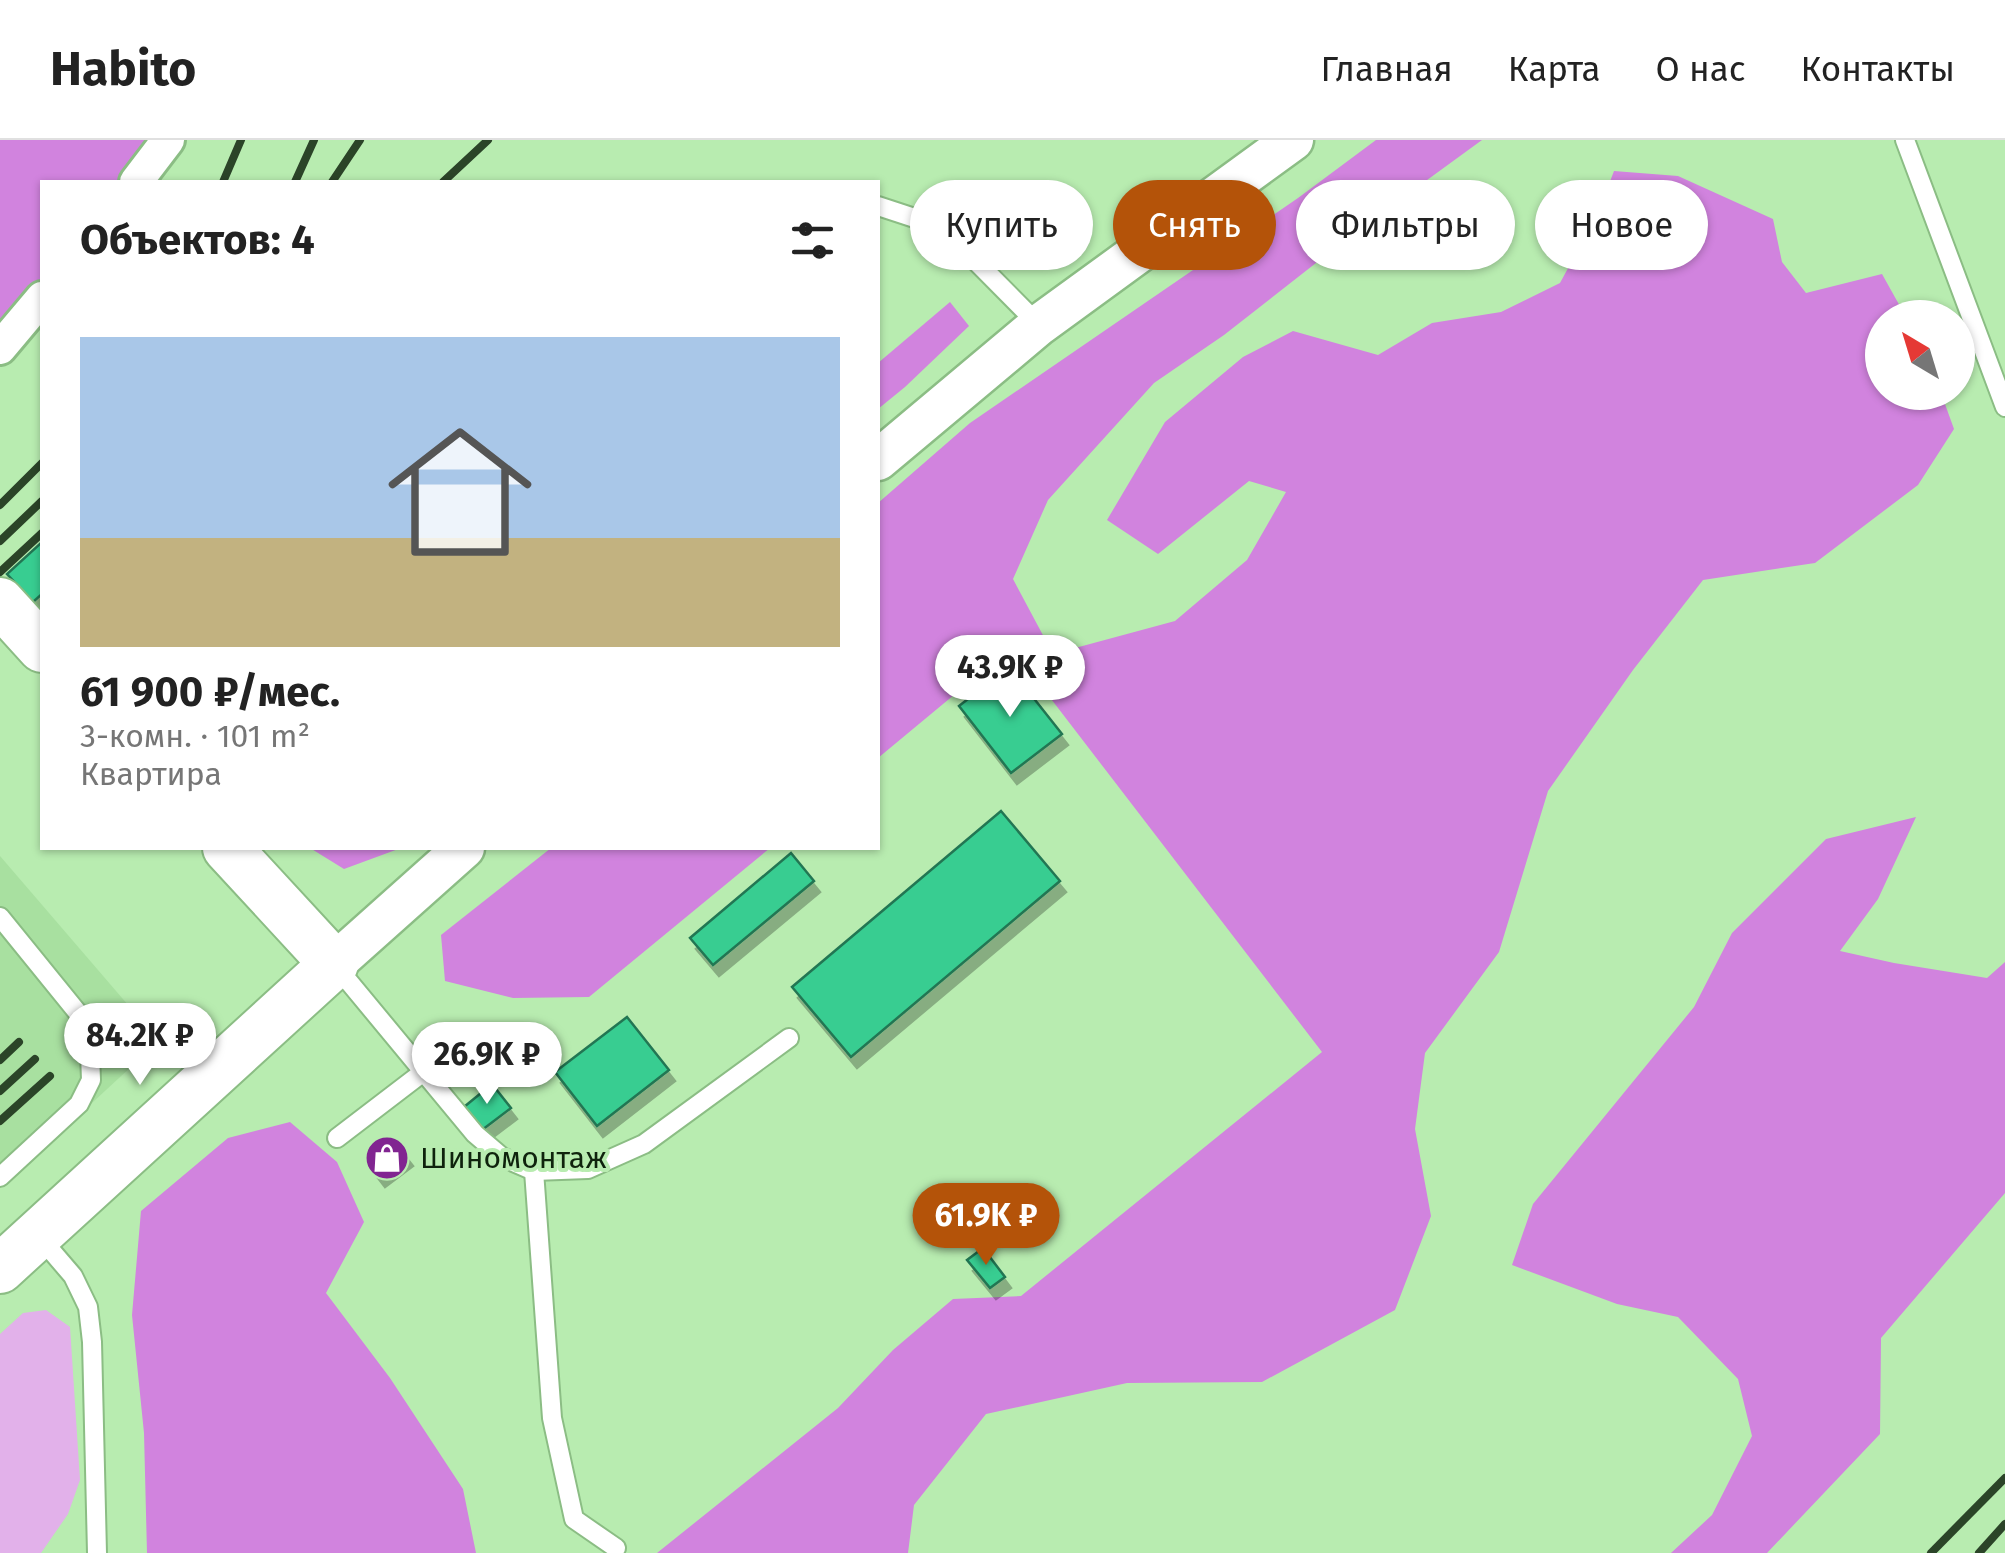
<!DOCTYPE html>
<html lang="ru">
<head>
<meta charset="utf-8">
<style>
	:root { --surface:#fff; --page:#f2f2f2; --text:#222; --muted:#767676; --line:#e0e0e0; --accent:#b45309 }
	body { margin:0; font-family:"Fira Sans",sans-serif; background:var(--page); color:var(--text); height:100vh; display:flex; flex-direction:column; font-size:38px; white-space:nowrap }
	* { box-sizing:border-box; margin:0 }
	p { font-size:32px; color:var(--muted) }
	.icon { flex:none; width:55px; height:55px; fill:none; stroke:currentColor; stroke-width:2; stroke-linecap:round; stroke-linejoin:round }
	.map { position:relative; flex:1; overflow:hidden }
	.drawer { position:absolute; left:40px; top:40px; width:840px; height:670px; display:flex; flex-direction:column; background:var(--surface); border-radius:0px; box-shadow:0 2px 8px #0004 }
	.drawer>* { flex:none }
	.top-card { position:absolute; left:910px; top:40px; width:945px; height:90px; display:flex; gap:20px }
	.needle { width:65px; rotate:322deg }
	.tools { position:absolute; left:1865px; top:160px; display:grid; gap:20px }
	.tools a { display:grid; place-items:center; width:110px; height:110px; border-radius:50%; background:var(--surface); box-shadow:0 2px 8px #0004; font-size:50px }
	.price { position:absolute; translate:-50% -85px; padding:0 22px; border-radius:35px; background:#fff; color:#222; font-size:32px; line-height:65px; filter:drop-shadow(0 2px 5px #0008) }
	.price::after { content:''; position:absolute; left:50%; top:60px; width:30px; height:22px; margin-left:-15px; background:inherit; clip-path:polygon(0 0,100% 0,50% 100%) }
	.price.selected { background:var(--accent); color:#fff }
	ul { padding:0; list-style:none }
	li { display:grid; align-content:center; gap:20px; height:530px; padding:0 40px }
	li+li { border-top:2px solid var(--line) }
	li span { display:grid; place-items:center; height:310px; border-radius:0px; color:#555 }
	li>.icon { margin-inline-start:auto }
	span .icon { width:180px; height:180px; fill:#fffc; stroke-width:1 }
	li b { font-size:42px }
	h2 { display:flex; justify-content:space-between; align-items:center; height:120px; padding:0 40px; font-size:42px }
	.pill { padding:0 35px; border-radius:45px; background:var(--surface); box-shadow:0 2px 8px #0004; font-size:35px; line-height:90px }
	.pill.selected { background:var(--accent); color:#fff }
	header { display:flex; align-items:center; gap:60px; box-sizing:border-box; height:140px; padding:0 50px; background:var(--surface); border-bottom:2px solid var(--line) }
	header strong { font-size:48px }
	nav { display:flex; gap:55px; margin-inline-start:auto; font-size:35px }
	.map>svg:first-child { display:block }
</style>
</head>
<body>
<header>
<strong>Habito</strong>
<nav><a>Главная</a><a>Карта</a><a>О нас</a><a>Контакты</a></nav>
</header>
<div class="map">
<svg width="2005" height="1413" viewBox="0 0 2005 1413">
	<defs>
		<filter id="shadow"><feDropShadow dx="6" dy="11" stdDeviation="0" flood-color="#0004"/></filter>
	</defs>
	<rect width="100%" height="100%" fill="#b8ecb0"/>
	<polygon fill="#a8e0a0" points="0,716 159,901 0,1048"/>
	<polygon fill="#e2b1ea" points="46,1170 70,1187 80,1340 68,1374 41,1413 0,1413 0,1194 23,1173"/>
	<g fill="#d183de">
		<polygon points="0,0 153,0 121,42 42,42 42,142 0,192"/>
		<polygon points="1376,0 1482,0 1353,94 1224,195 1154,243 1048,360 1013,439 1053,514 1175,481 1247,420 1286,352 1249,341 1158,414 1107,380 1165,282 1243,217 1293,191 1378,215 1432,183 1501,172 1560,143 1598,73 1614,31 1678,36 1773,79 1782,122 1806,153 1882,134 1906,177 1882,178 1882,252 1941,253 1954,289 1918,345 1815,423 1703,440 1633,530 1548,651 1499,812 1425,913 1415,989 1431,1076 1395,1170 1262,1242 1127,1243 986,1274 914,1365 908,1413 657,1413 838,1268 893,1210 953,1159 1021,1156 1322,912 1035,538 978,535 878,618 878,363 970,283 1298,58"/>
		<polygon points="950,162 969,186 905,247 878,269 878,223"/>
		<polygon points="1916,677 1878,759 1840,811 1894,823 1987,838 2005,822 2005,1053 1881,1198 1880,1294 1767,1413 1671,1413 1712,1375 1752,1296 1738,1239 1678,1177 1617,1164 1512,1125 1533,1064 1694,867 1732,793 1826,699"/>
		<polygon points="310,708 401,708 344,729"/>
		<polygon points="551,708 770,708 589,857 513,858 445,841 441,795"/>
		<polygon points="290,982 337,1022 364,1082 326,1153 390,1238 463,1349 476,1413 147,1413 144,1293 132,1175 141,1071 228,998"/>
	</g>
	<g fill="#37cd91" stroke="#237653" stroke-width="2.5" filter="url(#shadow)">
		<polygon points="42,402 42,454 33,462 7,434"/>
		<polygon points="1009,527 1062,594 1011,633 959,566"/>
		<polygon points="1001,671 1060,741 851,917 792,847"/>
		<polygon points="791,713 814,741 713,825 690,798"/>
		<polygon points="627,877 669,930 597,986 555,932"/>
		<polygon points="492,944 511,968 482,990 464,967"/>
		<polygon points="399,1005 407,1015 379,1036 372,1027"/>
		<polygon points="983,1108 1005,1137 990,1148 967,1120"/>
	</g>
	<g fill="none" stroke-linecap="round" stroke-linejoin="round">
		<defs>
			<g id="service">
				<polyline points="1905,0 2005,267"/>
				<polyline points="878,66 942,87 1039,185"/>
				<polyline points="0,777 82,878 90,914 91,940 79,964 0,1037"/>
				<polyline points="335,825 475,994 502,1017 534,1031 588,1029 644,1004 789,898"/>
				<polyline points="337,998 422,933"/>
				<polyline points="534,1031 552,1278 574,1379 616,1408"/>
				<polyline points="37,1094 73,1136 88,1167 92,1202 97,1413"/>
			</g>
			<g id="minor">
				<polyline points="136,42 168,0"/>
				<polyline points="0,208 42,158"/>
			</g>
			<g id="tertiary">
				<polyline points="878,320 1039,185 1293,0"/>
				<polyline points="334,824 464,708"/>
			</g>
			<g id="secondary">
				<polyline points="0,462 42,508"/>
				<polyline points="0,1129 334,824 227,708"/>
			</g>
		</defs>
		<use href="#service" stroke="#8bbd84" stroke-width="22"/>
		<use href="#minor" stroke="#8bbd84" stroke-width="38"/>
		<use href="#tertiary" stroke="#8bbd84" stroke-width="45"/>
		<use href="#secondary" stroke="#8bbd84" stroke-width="52"/>
		<use href="#service" stroke="#fff" stroke-width="18"/>
		<use href="#minor" stroke="#fff" stroke-width="32"/>
		<use href="#tertiary" stroke="#fff" stroke-width="40"/>
		<use href="#secondary" stroke="#fff" stroke-width="48"/>
		<g stroke="#2b4428" stroke-width="8">
			<polyline points="223,42 241,0"/>
			<polyline points="295,42 314,0"/>
			<polyline points="332,42 360,0"/>
			<polyline points="443,42 488,0"/>
			<polyline points="0,365 42,323"/>
			<polyline points="0,401 42,361"/>
			<polyline points="0,432 42,393"/>
			<polyline points="0,920 19,902"/>
			<polyline points="0,951 35,919"/>
			<polyline points="0,981 50,936"/>
			<polyline points="1931,1413 2005,1338"/>
			<polyline points="1979,1413 2005,1384"/>
		</g>
	</g>
	<defs>
		<symbol id="shop-disc" viewBox="-11 -11 22 22"><circle r="9.5" fill="#812591" stroke="#b8ecb0"/><path d="M-5-2.5h2.3a2.7 3.5 0 0 1 5.4 0H5L5.5 6h-11ZM-1.5-2.5h3a1.5 2.3 0 0 0-3 0Z" fill="#fff"/></symbol>
	</defs>
	<g fill-rule="evenodd">
		<use href="#shop-disc" x="362" y="993" width="50" height="50"/>
	</g>
	<g text-anchor="middle" dominant-baseline="central" stroke-width="8" stroke-linejoin="round" paint-order="stroke">
		<g font-size="30" fill="#0f230d" stroke="#b8ecb0" text-anchor="start">
			<text x="420" y="1018">Шиномонтаж</text>
		</g>
	</g>
</svg>
<div class="tools">
<a><svg class="needle" viewBox="-14 -14 28 28"><path d="M0-13l5 13h-10z" fill="#e53935"/><path d="M0 13l5-13h-10z" fill="#767676"/></svg></a>
</div>
<b class="price" style="left:1010px;top:580px">43.9K ₽</b>
<b class="price" style="left:140px;top:948px">84.2K ₽</b>
<b class="price" style="left:487px;top:967px">26.9K ₽</b>
<b class="price selected" style="left:986px;top:1128px">61.9K ₽</b>
<div class="top-card">
<a class="pill">Купить</a>
<a class="pill selected">Снять</a>
<a class="pill">Фильтры</a>
<a class="pill">Новое</a>
</div>
<section class="drawer">
<h2>Объектов: 4<svg class="icon" aria-label="filters" viewBox="0 0 24 24"><path d="M4 7h16M4 17h16"/><circle cx="9" cy="7" r="2"/><circle cx="15" cy="17" r="2"/></svg></h2>
<ul>
<li><span style="background:linear-gradient(#a9c7e8 65%,#c2b280 0)"><svg class="icon" aria-label="home" viewBox="0 0 24 24"><path d="M3 11l9-7 9 7M6 9v11h12V9"/></svg></span><div><b>61 900 ₽/мес.</b><p>3-комн. · 101 m²</p><p>Квартира</p></div></li>
</ul>
</section>
</div>
</body>
</html>
